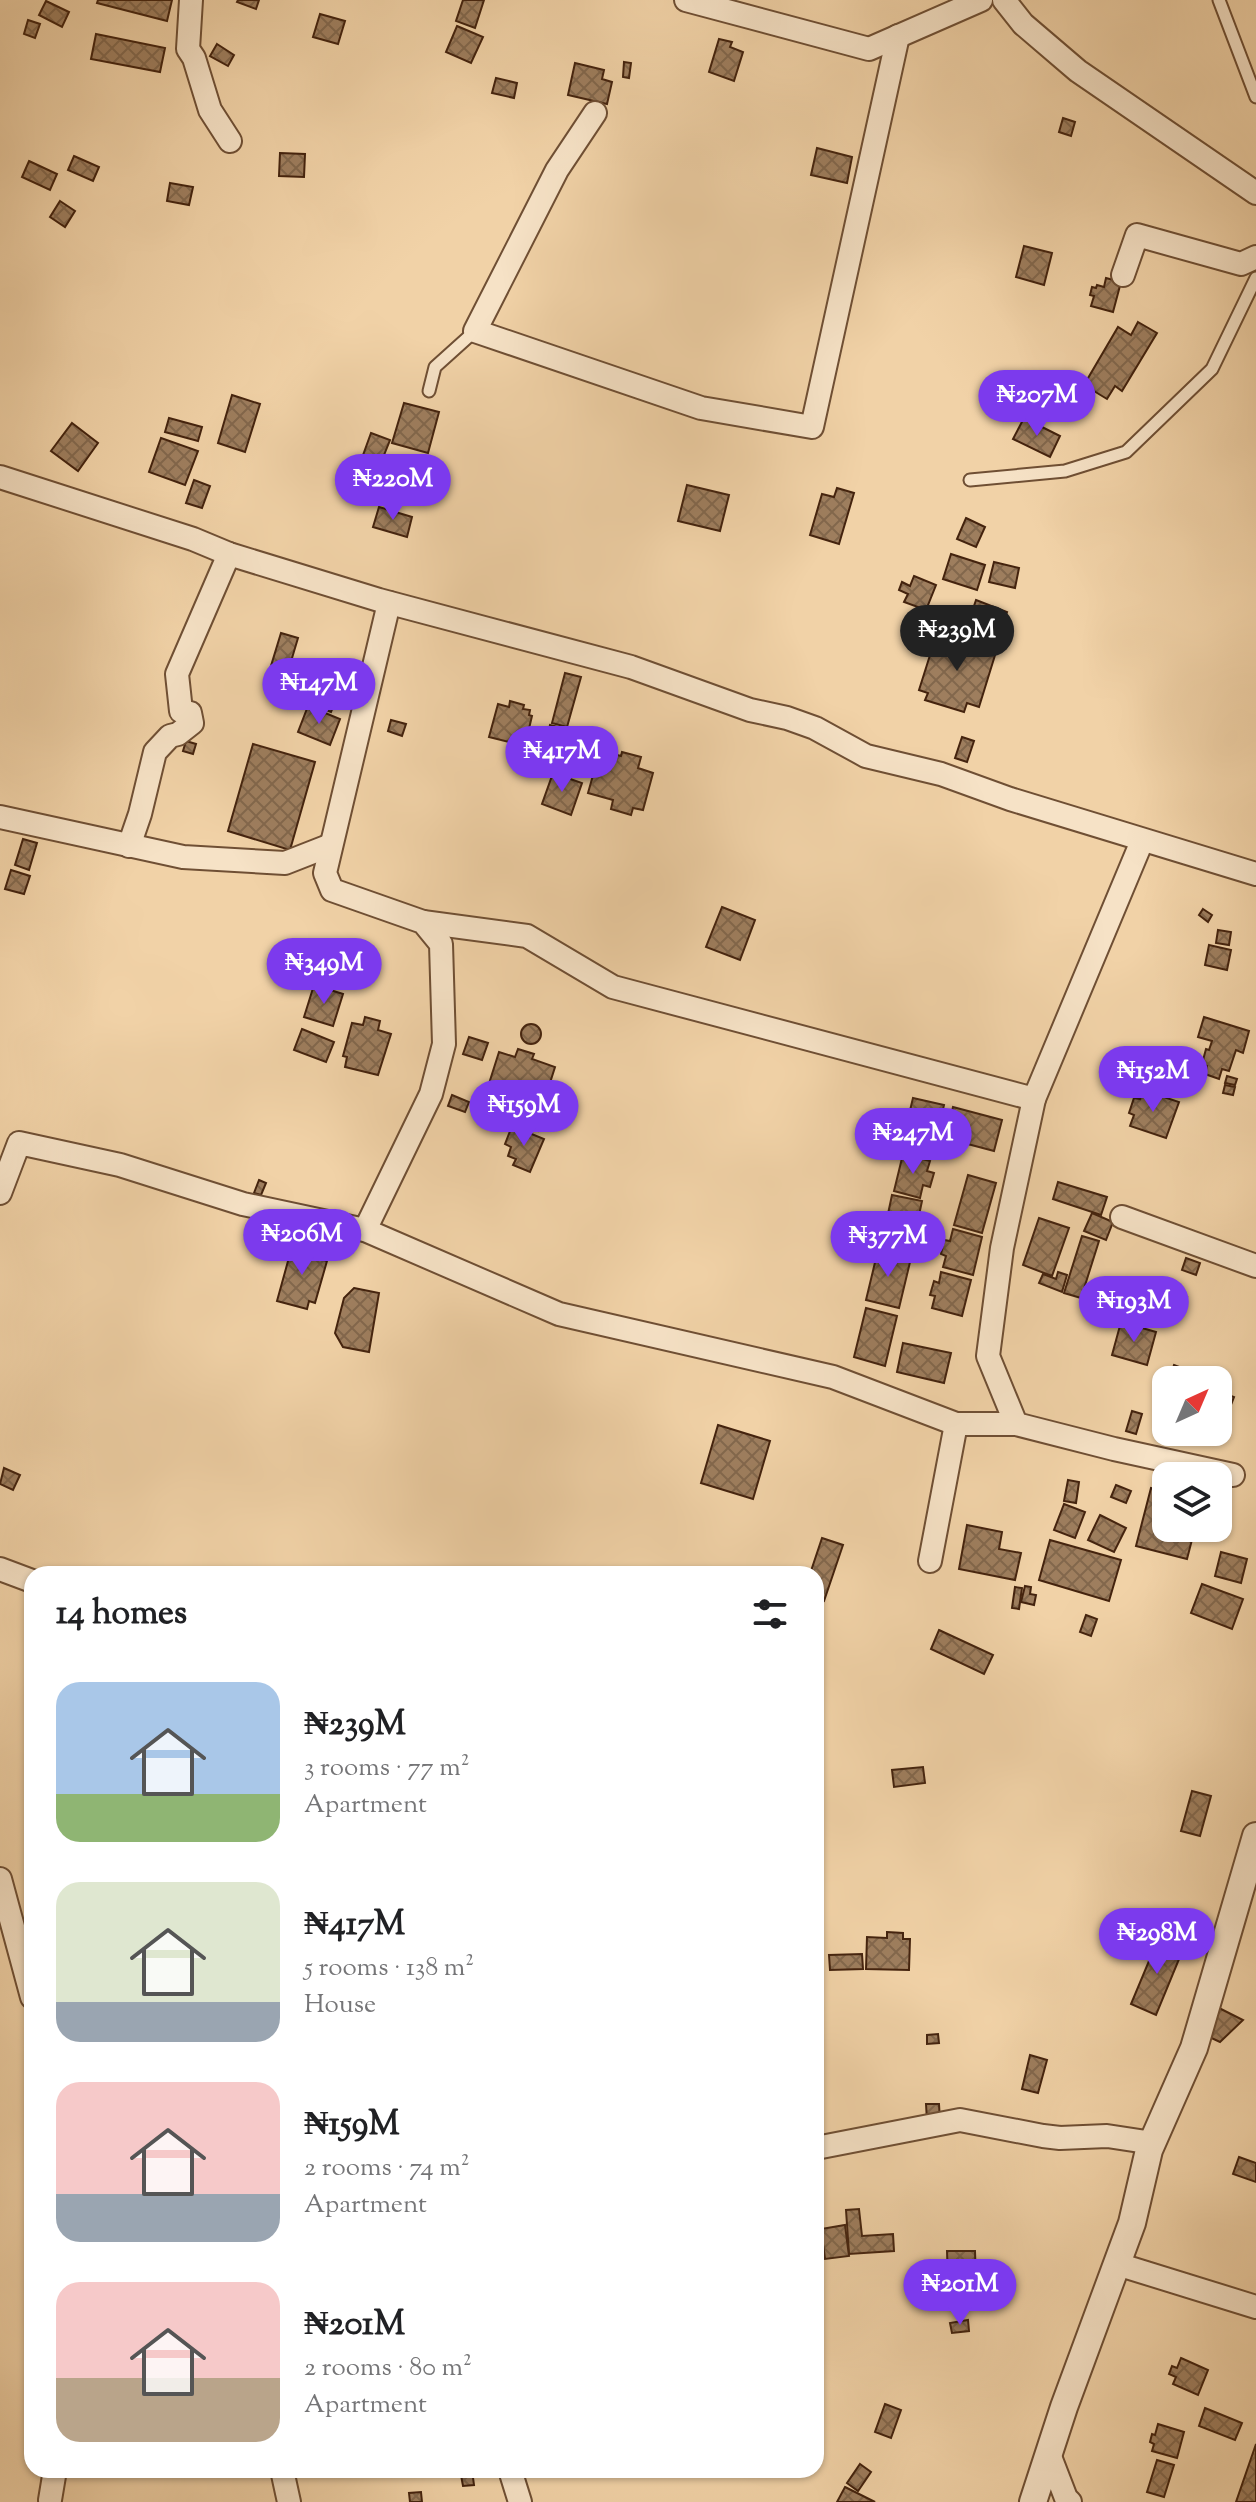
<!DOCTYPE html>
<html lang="en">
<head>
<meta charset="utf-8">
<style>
	:root { --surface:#fff; --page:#f6f6f6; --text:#202124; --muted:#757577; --accent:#7c3aed }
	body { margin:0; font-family:"Sorts Mill Goudy",serif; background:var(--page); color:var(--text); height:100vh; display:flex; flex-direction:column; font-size:30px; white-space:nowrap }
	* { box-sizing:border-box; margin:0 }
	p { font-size:26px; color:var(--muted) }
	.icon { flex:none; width:44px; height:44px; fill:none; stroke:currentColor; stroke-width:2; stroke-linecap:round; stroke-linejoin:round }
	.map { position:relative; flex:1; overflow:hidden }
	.panel { position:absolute; left:24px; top:1566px; width:800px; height:912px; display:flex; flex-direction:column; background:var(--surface); border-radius:24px; box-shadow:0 2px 6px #0004 }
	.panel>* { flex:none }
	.needle { width:52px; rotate:44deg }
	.buttons { position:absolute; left:1152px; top:1366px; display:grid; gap:16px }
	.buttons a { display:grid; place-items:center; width:80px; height:80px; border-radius:16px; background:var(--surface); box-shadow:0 2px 6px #0004; font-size:40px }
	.price { position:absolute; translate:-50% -68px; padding:0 18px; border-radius:28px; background:var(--accent); color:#fff; font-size:26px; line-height:52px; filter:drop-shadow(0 2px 4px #0008) }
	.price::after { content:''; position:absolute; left:50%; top:48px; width:24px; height:18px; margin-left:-12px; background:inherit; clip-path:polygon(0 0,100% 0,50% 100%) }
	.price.on { background:#222; color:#fff }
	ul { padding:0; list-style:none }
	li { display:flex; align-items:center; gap:24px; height:200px; padding:0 32px }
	li span { display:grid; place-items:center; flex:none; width:224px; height:160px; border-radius:24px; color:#555 }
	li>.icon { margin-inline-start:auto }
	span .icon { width:96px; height:96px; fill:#fffc; stroke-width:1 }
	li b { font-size:34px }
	h2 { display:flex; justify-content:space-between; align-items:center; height:96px; padding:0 32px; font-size:34px }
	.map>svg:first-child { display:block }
</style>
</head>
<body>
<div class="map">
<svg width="1256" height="2502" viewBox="0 0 1256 2502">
	<defs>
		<pattern id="building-cross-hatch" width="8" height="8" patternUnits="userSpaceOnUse" patternTransform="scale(2)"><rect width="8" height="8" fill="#9e7e5e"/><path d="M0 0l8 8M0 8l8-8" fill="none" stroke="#82674c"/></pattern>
	</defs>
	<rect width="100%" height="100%" fill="#f1d2a7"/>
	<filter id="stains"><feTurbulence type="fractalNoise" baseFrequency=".0025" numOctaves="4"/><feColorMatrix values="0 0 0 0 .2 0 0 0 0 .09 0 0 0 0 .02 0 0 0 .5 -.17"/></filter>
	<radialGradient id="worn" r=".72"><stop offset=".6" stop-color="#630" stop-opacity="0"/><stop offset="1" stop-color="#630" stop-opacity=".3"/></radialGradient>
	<g fill="url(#building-cross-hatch)" stroke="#44230e" stroke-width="2">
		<polygon points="98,0 172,0 167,21 97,3"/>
		<polygon points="238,0 259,0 256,9 237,2"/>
		<polygon points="463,0 484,0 475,28 456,21"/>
		<polygon points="46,1 69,12 62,27 39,15"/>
		<polygon points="320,14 345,21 338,44 313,37"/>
		<polygon points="28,20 40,24 35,38 24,34"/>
		<polygon points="457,26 483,37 471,63 446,52"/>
		<polygon points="96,34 165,48 160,72 91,59"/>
		<polygon points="719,39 732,42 730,47 743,52 734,81 709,72"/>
		<polygon points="217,44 234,55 228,66 210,56"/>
		<polygon points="624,62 631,63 629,78 623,77"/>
		<polygon points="575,63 604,70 602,79 612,82 607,104 568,95"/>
		<polygon points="496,78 517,83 514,98 492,93"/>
		<polygon points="1063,118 1075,122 1071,136 1059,132"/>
		<polygon points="817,148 852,157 847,183 811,175"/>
		<polygon points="280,153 305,154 304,177 279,176"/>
		<polygon points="74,156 99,167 93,181 68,170"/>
		<polygon points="29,161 57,174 50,190 22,177"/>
		<polygon points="170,183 193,187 189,205 167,201"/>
		<polygon points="60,201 75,211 65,227 50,217"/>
		<polygon points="1024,246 1052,253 1044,285 1016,277"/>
		<polygon points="1106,278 1121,282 1113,312 1091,306 1094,296 1090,295 1092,287 1096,288 1097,285 1104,287"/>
		<polygon points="1138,322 1157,333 1122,391 1115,386 1107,399 1084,385 1118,327 1131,335"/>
		<polygon points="232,395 260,404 245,452 218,443"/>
		<polygon points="404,403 439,412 428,453 392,443"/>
		<polygon points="169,418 202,427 198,441 165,432"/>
		<polygon points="1024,418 1060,436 1050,457 1013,439"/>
		<polygon points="72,423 98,443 78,471 51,451"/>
		<polygon points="371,433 390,440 380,465 362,458"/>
		<polygon points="161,438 198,451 185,485 149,472"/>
		<polygon points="194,480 210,486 202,508 186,503"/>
		<polygon points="687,485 729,495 720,531 678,521"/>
		<polygon points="837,488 854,493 839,544 810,535 822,494 834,497"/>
		<polygon points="379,507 412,517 407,537 373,527"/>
		<polygon points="966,518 985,527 976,547 957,539"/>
		<polygon points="951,554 985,565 977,590 943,579"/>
		<polygon points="994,562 1019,568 1015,588 989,582"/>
		<polygon points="914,576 936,585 926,610 904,602 908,594 899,590 902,582 910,586"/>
		<polygon points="976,600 1007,612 998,636 968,624"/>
		<polygon points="281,633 298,638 284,685 267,679"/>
		<polygon points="937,633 996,652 979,707 967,703 964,712 925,700 928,693 919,690"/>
		<polygon points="293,673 316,679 312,692 290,686"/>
		<polygon points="565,673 581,677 567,727 552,723"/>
		<polygon points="326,700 335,702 331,712 323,709"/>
		<polygon points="510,701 524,705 523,709 530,710 529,715 532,716 527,737 522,736 520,742 513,740 513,743 489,737 498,704 509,707"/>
		<polygon points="308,706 340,719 330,745 298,732"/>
		<polygon points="391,720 406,724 402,736 388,731"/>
		<polygon points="550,725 562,728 554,762 542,759"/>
		<polygon points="563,732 582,736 581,740 592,742 586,770 557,763"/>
		<polygon points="962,737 974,741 967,762 955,758"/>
		<polygon points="186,741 196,744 193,754 183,751"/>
		<polygon points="253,744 315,762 290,850 228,831"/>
		<polygon points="606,752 621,756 622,752 641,757 638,768 653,773 643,810 633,808 631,815 611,809 613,800 588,793 597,761 603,762"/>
		<polygon points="553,773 582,783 571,815 542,804"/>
		<polygon points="23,839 37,843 29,870 15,865"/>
		<polygon points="11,870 30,876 24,894 5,889"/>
		<polygon points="722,907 755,920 740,960 706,947"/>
		<polygon points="1203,909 1212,915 1208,922 1199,915"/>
		<polygon points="1218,930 1231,932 1229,945 1216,943"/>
		<polygon points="1209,945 1231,950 1227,970 1205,965"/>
		<polygon points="314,985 343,994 333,1026 304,1017"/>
		<polygon points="365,1017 380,1021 378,1030 391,1034 378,1075 345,1067 347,1057 343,1056 352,1023 363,1025"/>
		<polygon points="1204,1017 1249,1031 1243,1053 1236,1050 1229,1071 1222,1069 1219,1079 1205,1074 1207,1066 1202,1064 1206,1049 1209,1050 1212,1041 1198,1037"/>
		<circle cx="531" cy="1034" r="10"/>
		<polygon points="302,1029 334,1042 326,1062 294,1050"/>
		<polygon points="469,1037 488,1043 482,1060 463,1054"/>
		<polygon points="518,1049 534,1054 532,1059 555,1067 541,1111 486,1093 499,1052 515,1057"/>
		<polygon points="1227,1076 1237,1079 1235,1085 1225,1083"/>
		<polygon points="1225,1085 1235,1087 1233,1095 1223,1093"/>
		<polygon points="1143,1090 1179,1102 1166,1138 1130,1126 1134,1115 1129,1113 1134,1098 1140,1099"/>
		<polygon points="452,1095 469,1102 465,1112 448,1106"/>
		<polygon points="913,1098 944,1105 932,1155 901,1148"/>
		<polygon points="953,1107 1002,1120 994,1151 945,1138"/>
		<polygon points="511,1113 541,1125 538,1131 509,1120"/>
		<polygon points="512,1126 544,1139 530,1172 513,1165 516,1159 508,1156 511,1147 505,1144"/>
		<polygon points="903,1154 930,1161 927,1171 934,1173 930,1187 923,1185 920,1198 894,1191"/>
		<polygon points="968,1175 996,1183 982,1233 954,1225"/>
		<polygon points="259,1180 266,1183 261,1195 254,1193"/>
		<polygon points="1058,1182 1107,1197 1101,1215 1053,1199"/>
		<polygon points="892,1195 922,1201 911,1253 881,1247"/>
		<polygon points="1092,1213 1113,1222 1106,1240 1084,1231"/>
		<polygon points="1039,1218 1069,1228 1052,1276 1023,1265"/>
		<polygon points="953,1229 982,1237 973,1275 943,1267 946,1256 941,1254 944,1240 950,1241"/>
		<polygon points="1082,1236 1099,1241 1081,1298 1064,1293"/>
		<polygon points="293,1243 323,1252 321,1259 327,1261 315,1303 309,1301 307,1309 277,1301"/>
		<polygon points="878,1250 911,1258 899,1308 866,1300"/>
		<polygon points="1186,1258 1200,1263 1196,1275 1182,1270"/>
		<polygon points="941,1272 971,1280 962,1316 932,1308 935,1296 930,1295 934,1281 939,1283"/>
		<polygon points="1058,1272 1067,1275 1062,1292 1039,1283 1043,1274 1056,1279"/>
		<polygon points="354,1288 379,1293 369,1352 343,1347 335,1333 344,1298"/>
		<polygon points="1107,1292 1120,1297 1116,1309 1104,1304"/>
		<polygon points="1176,1293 1187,1297 1179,1319 1168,1315"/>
		<polygon points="866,1308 897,1316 885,1366 854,1357"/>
		<polygon points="1121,1322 1156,1332 1147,1365 1112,1355"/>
		<polygon points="903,1343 951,1353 944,1383 897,1372"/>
		<polygon points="1174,1365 1187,1370 1184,1380 1169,1380"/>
		<polygon points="1218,1391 1234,1397 1216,1443 1192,1433 1218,1432"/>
		<polygon points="1132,1411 1142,1414 1136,1434 1126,1431"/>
		<polygon points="718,1425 770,1441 753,1499 701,1483"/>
		<polygon points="4,1468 20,1475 13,1490 0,1484"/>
		<polygon points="1068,1480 1079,1482 1076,1503 1064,1501"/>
		<polygon points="1116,1485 1131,1491 1126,1503 1111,1497"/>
		<polygon points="1151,1488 1166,1492 1166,1528 1195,1528 1187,1559 1136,1546"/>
		<polygon points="1064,1504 1085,1512 1075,1538 1054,1530"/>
		<polygon points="1100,1515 1126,1528 1114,1552 1088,1540"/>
		<polygon points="967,1525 1002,1532 999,1549 1021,1553 1015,1580 959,1569"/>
		<polygon points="822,1538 843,1545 824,1601 816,1598 816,1574 810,1574"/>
		<polygon points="1050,1540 1121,1560 1109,1601 1039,1580"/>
		<polygon points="1221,1552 1247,1559 1241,1583 1215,1576"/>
		<polygon points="1202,1584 1243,1599 1232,1629 1191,1613"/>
		<polygon points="1025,1586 1031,1587 1030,1594 1036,1595 1034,1605 1021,1602"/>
		<polygon points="1015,1587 1022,1588 1019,1609 1012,1608"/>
		<polygon points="1086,1615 1097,1619 1091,1636 1080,1632"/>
		<polygon points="939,1630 993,1655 984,1674 931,1649"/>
		<polygon points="923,1767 925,1783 894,1787 892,1770"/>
		<polygon points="1192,1791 1211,1796 1200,1836 1181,1831"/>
		<polygon points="887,1932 903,1933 903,1939 910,1939 909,1970 866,1969 867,1937 887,1938"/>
		<polygon points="1159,1937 1184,1947 1156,2015 1131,2004"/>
		<polygon points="862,1954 863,1969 830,1970 829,1955"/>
		<polygon points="1217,2007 1243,2020 1220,2042 1205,2035"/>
		<polygon points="938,2034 939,2043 927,2044 927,2035"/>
		<polygon points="1030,2055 1047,2060 1038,2093 1022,2089"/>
		<polygon points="926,2104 939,2104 940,2121 927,2121"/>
		<polygon points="1239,2157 1256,2163 1256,2182 1233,2174"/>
		<polygon points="859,2209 862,2236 893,2234 894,2251 849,2254 846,2210"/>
		<polygon points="845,2225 849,2256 825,2259 821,2229"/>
		<polygon points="947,2251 975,2251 976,2282 968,2282 968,2288 956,2288 957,2281 948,2281"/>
		<polygon points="968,2320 969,2331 952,2333 950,2323"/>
		<polygon points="1181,2358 1208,2370 1198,2395 1173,2384 1176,2377 1169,2374 1172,2366 1177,2368"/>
		<polygon points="885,2404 901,2410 891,2438 875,2432"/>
		<polygon points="1205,2408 1242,2423 1235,2440 1199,2426"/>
		<polygon points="1158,2424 1184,2432 1177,2458 1152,2451 1154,2444 1150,2442 1152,2434 1155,2435"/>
		<polygon points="1256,2444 1256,2502 1236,2502"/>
		<polygon points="1157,2460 1174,2465 1164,2497 1147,2492"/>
		<polygon points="860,2464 871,2472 858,2491 847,2483"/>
		<polygon points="460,2470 472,2470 474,2485 463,2486"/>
		<polygon points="845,2487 875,2502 837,2502"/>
		<polygon points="421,2492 422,2502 410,2502 409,2493"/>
	</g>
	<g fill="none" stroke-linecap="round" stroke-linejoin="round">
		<defs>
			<g id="service">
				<polyline points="1219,0 1256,97"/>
				<polyline points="429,391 435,367 475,331"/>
				<polyline points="970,480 1065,471 1126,452 1212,369 1256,278"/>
			</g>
			<g id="minor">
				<polyline points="191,0 188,49 194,58 210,110 230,141"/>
				<polyline points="686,0 869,49 981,0"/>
				<polyline points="1004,0 1023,24 1078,71 1256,193"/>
				<polyline points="595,113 557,170 475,331 701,408 812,427 898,36"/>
				<polyline points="1123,275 1137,235 1241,264 1256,257"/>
				<polyline points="0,477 193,539 229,554 379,600 631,667 750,710 787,718 815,728 866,756 941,774 1010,799 1256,874"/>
				<polyline points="0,817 183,857 285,863 331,845"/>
				<polyline points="129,846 140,814 155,752 170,736 178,734 192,723 190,713 181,711 177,674 229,554"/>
				<polyline points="423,922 527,936 613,987 1034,1099 1142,841"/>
				<polyline points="1034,1099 1002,1248 988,1356 1016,1424 1114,1449 1233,1475"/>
				<polyline points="0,1193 19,1143 120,1165 243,1204 365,1230 431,1094 444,1044 441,944 423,922 332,890 325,873 389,603"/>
				<polyline points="1122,1217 1256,1266"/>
				<polyline points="365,1230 559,1314 833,1377 956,1424 1016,1424"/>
				<polyline points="930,1561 956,1424"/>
				<polyline points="0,1569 32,1581"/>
				<polyline points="0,1879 32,1997"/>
				<polyline points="816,2148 960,2120 1043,2136 1060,2138 1107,2136 1153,2143"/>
				<polyline points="1117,2264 1256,2307"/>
				<polyline points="1049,2454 1066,2498 1070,2502"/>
				<polyline points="282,2470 289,2502"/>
				<polyline points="510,2470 520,2502"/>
				<polyline points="50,2500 55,2470"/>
			</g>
			<polyline id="tertiary" points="1033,2502 1064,2407 1132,2223 1149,2150 1194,2048 1256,1836"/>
		</defs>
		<use href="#service" stroke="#6f4f34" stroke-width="15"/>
		<use href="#minor" stroke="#6f4f34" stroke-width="26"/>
		<use href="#tertiary" stroke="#6f4f34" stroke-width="30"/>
		<use href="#service" stroke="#f6e2c6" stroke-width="11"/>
		<use href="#minor" stroke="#f6e2c6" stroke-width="22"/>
		<use href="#tertiary" stroke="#f6e2c6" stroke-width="26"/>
	</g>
	<rect width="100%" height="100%" filter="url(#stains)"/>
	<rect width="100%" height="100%" fill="url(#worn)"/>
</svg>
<div class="buttons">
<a><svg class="needle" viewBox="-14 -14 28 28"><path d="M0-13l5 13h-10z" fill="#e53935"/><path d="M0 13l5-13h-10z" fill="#757577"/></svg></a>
<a><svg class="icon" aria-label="layers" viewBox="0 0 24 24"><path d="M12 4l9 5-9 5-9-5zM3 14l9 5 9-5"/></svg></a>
</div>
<b class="price" style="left:1037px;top:438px">₦207M</b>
<b class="price" style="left:393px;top:522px">₦220M</b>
<b class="price on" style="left:957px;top:673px">₦239M</b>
<b class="price" style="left:319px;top:726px">₦147M</b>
<b class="price" style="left:562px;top:794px">₦417M</b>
<b class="price" style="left:324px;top:1006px">₦349M</b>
<b class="price" style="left:1153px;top:1114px">₦152M</b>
<b class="price" style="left:524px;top:1148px">₦159M</b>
<b class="price" style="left:913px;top:1176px">₦247M</b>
<b class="price" style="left:302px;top:1277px">₦206M</b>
<b class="price" style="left:888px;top:1279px">₦377M</b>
<b class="price" style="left:1134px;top:1344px">₦193M</b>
<b class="price" style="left:1157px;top:1976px">₦298M</b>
<b class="price" style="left:960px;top:2327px">₦201M</b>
<section class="panel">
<h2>14 homes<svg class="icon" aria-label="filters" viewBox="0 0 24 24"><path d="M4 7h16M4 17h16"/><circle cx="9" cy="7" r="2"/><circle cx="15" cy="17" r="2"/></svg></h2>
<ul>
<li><span style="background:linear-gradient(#a9c7e8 70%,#8fb573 0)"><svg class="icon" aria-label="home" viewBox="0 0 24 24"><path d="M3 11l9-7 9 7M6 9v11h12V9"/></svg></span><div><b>₦239M</b><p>3 rooms · 77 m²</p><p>Apartment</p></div></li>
<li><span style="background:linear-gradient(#dfe7d0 75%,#9aa5b1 0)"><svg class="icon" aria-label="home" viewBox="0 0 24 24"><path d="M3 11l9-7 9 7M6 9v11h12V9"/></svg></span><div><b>₦417M</b><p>5 rooms · 138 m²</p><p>House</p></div></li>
<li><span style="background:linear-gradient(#f6c9c9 70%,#9aa5b1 0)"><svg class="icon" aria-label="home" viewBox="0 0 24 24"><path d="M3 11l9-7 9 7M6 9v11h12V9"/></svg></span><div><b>₦159M</b><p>2 rooms · 74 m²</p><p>Apartment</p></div></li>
<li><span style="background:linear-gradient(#f6c9c9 60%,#b9a48a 0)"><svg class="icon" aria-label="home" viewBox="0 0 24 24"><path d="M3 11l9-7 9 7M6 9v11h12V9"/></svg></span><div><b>₦201M</b><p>2 rooms · 80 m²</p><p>Apartment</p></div></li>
</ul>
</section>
</div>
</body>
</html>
